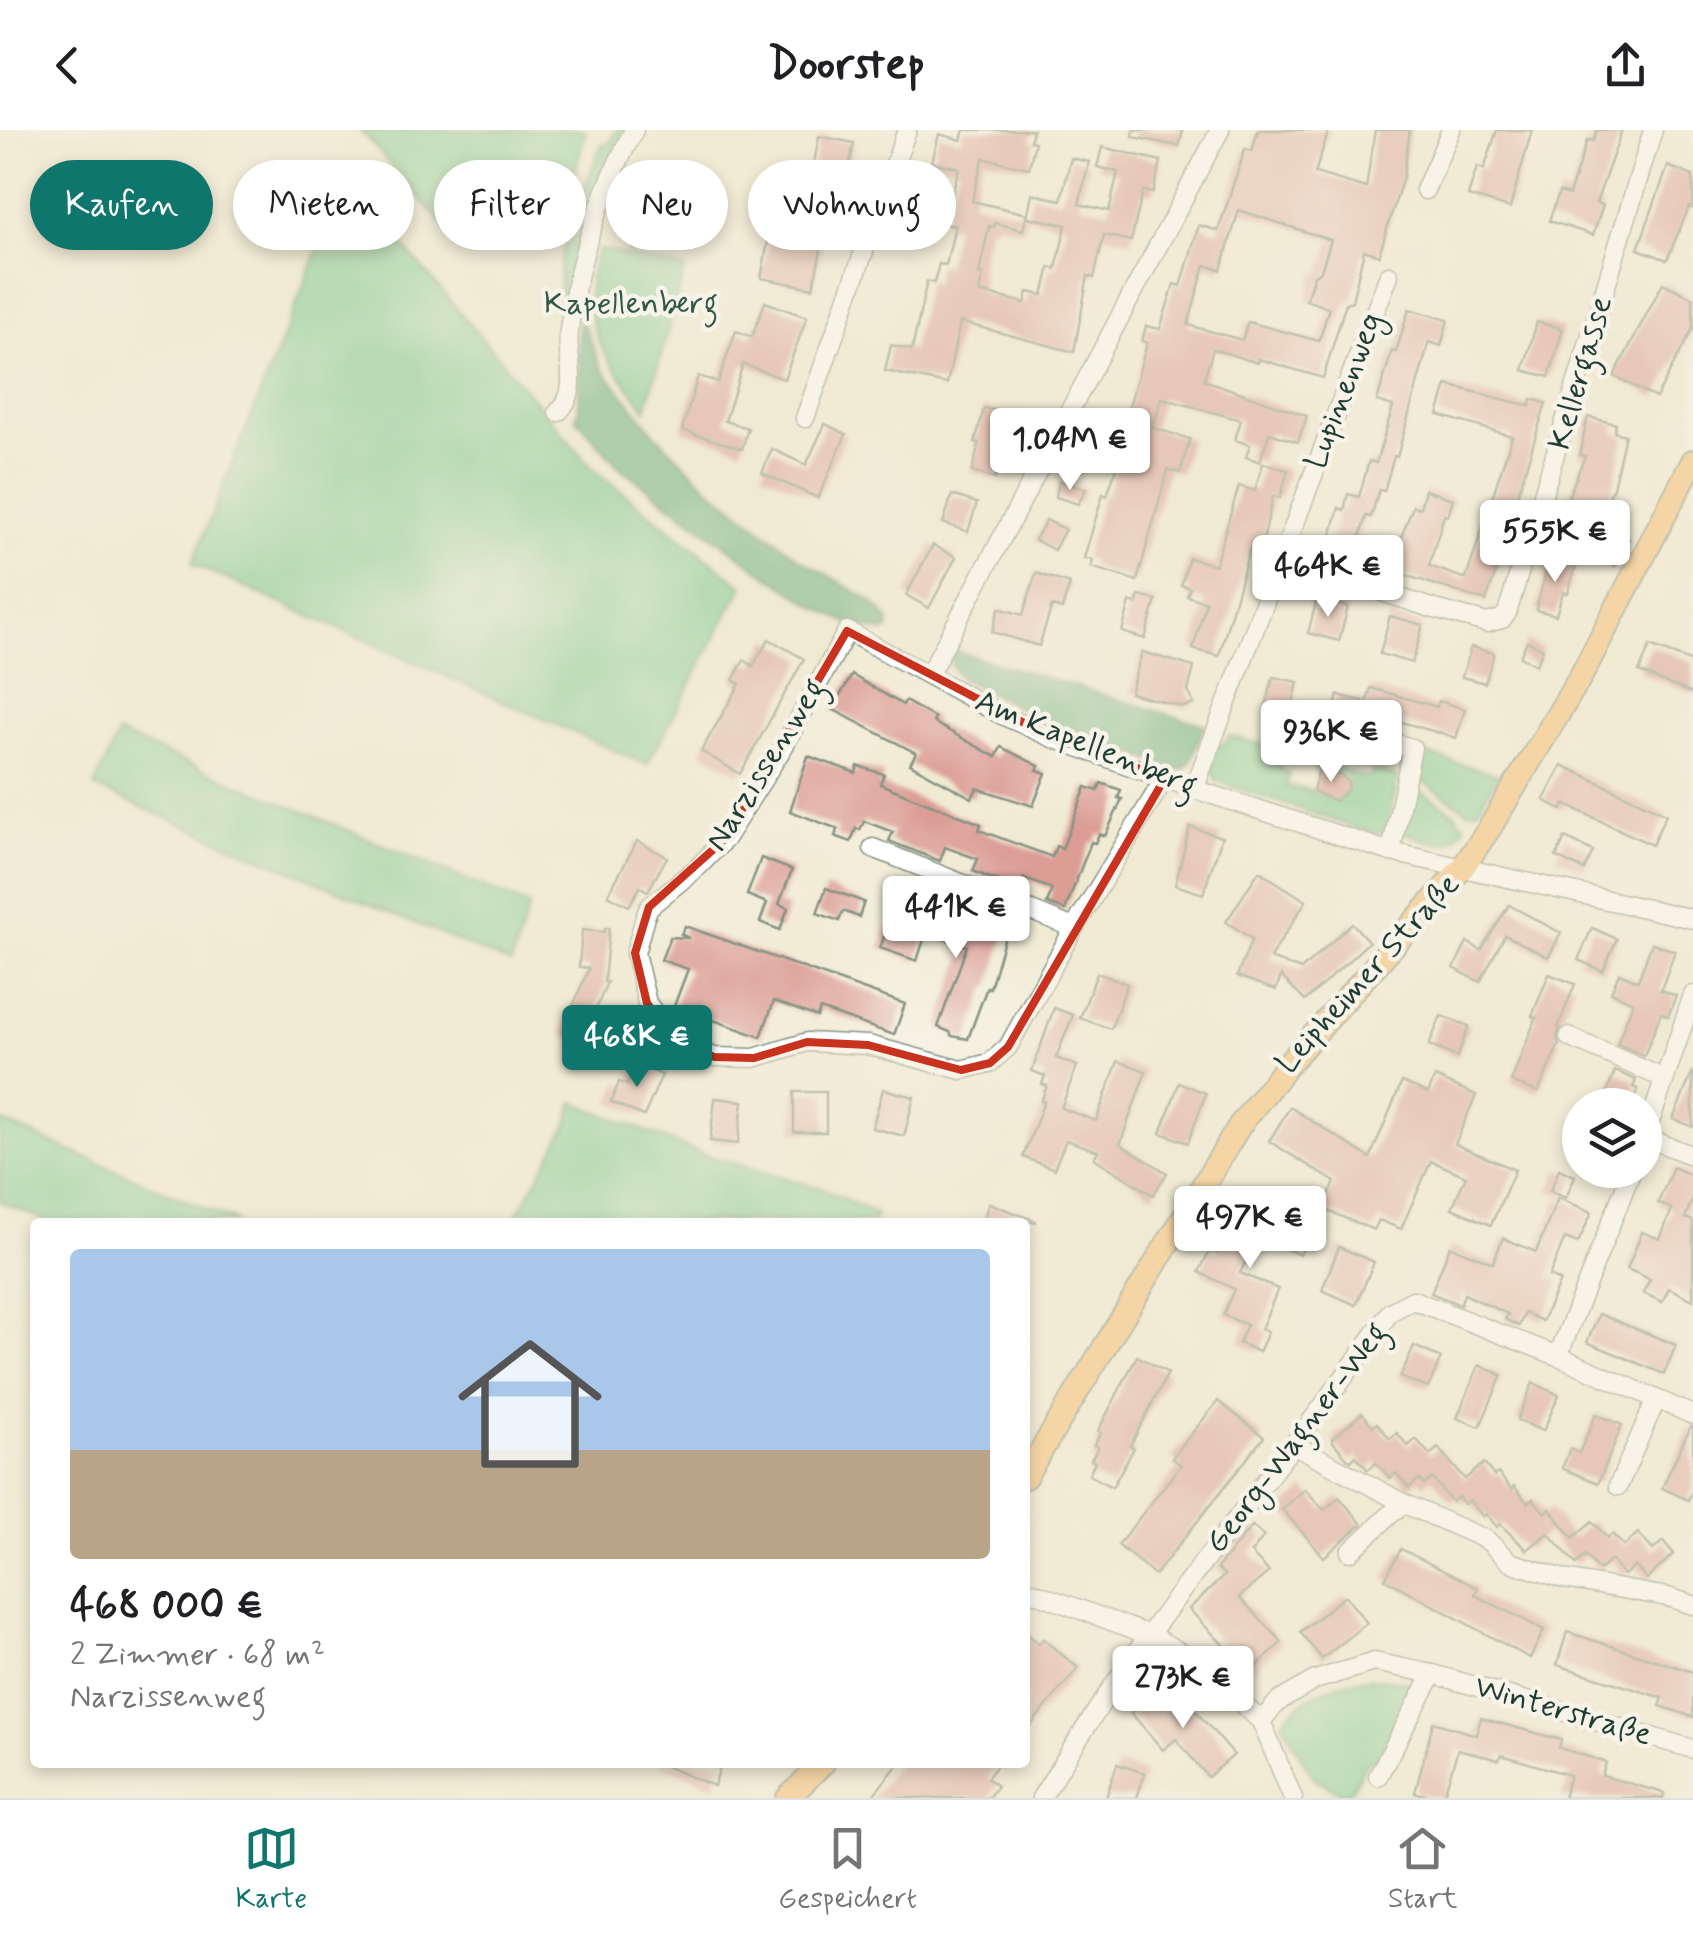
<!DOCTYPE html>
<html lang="de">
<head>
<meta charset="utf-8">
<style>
	:root { --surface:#fff; --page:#f6f6f6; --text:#202124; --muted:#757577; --line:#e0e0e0; --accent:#0f766e }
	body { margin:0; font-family:Mynerve,sans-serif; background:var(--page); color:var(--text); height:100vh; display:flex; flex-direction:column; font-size:38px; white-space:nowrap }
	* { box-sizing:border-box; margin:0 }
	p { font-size:32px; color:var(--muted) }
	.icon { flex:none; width:55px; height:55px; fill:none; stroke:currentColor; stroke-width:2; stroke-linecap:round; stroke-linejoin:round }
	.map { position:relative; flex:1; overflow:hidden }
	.side { position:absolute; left:30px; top:1088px; width:1000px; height:550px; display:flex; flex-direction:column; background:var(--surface); border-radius:10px; box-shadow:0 5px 15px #0003 }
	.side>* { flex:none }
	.hud { position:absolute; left:30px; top:30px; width:1000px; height:90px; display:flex; gap:20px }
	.buttons { position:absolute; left:1562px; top:958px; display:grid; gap:20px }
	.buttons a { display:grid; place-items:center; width:100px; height:100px; border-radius:50%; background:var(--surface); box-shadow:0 5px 15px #0003; font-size:50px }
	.price { position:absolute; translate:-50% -85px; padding:0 22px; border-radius:10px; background:#fff; color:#222; font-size:32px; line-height:65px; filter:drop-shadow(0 2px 5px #0008) }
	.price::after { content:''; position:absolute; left:50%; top:60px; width:30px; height:22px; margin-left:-15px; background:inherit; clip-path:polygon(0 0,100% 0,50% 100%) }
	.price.selected { background:var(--accent); color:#fff }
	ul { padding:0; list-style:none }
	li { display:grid; align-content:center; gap:20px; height:530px; padding:0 40px }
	li span { display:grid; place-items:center; height:310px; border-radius:10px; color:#555 }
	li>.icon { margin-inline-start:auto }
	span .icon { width:180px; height:180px; fill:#fffc; stroke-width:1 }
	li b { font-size:42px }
	.pill { padding:0 35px; border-radius:45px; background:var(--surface); box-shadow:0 5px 15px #0003; font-size:35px; line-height:90px }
	.pill.selected { background:var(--accent); color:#fff }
	header { display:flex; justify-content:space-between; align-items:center; height:130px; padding:0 40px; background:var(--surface); font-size:45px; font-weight:700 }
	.tabs { display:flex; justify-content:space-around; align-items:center; height:140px; border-top:2px solid var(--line); background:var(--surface); font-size:28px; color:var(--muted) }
	.tabs a { display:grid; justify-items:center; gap:5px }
	.tabs .selected { color:var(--accent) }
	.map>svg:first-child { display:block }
</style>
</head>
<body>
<header><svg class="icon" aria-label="back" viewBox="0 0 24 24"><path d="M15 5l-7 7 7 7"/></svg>Doorstep<svg class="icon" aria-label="share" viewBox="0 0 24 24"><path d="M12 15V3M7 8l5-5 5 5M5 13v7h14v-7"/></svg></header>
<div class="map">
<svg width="1693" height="1668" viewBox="0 0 1693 1668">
	<rect width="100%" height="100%" fill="#f7f3e8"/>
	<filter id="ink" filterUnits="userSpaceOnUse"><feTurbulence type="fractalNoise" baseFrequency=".01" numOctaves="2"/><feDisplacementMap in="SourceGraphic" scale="20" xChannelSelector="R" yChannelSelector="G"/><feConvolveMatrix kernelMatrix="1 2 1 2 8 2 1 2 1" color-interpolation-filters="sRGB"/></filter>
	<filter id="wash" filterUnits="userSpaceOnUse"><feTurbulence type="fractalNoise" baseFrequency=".0048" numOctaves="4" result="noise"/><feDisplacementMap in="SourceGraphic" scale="40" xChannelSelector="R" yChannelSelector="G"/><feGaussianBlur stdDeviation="2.25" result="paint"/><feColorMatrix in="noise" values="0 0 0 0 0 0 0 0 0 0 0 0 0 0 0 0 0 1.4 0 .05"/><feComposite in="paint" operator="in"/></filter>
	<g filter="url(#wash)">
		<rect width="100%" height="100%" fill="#f1ead3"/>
		<g fill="#74ca8e" stroke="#4a8461" stroke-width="2.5">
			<polygon points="360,0 586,0 575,41 549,110 454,107"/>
			<path d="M616 0H627C617 18 606 29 599 47L603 53 564 173C545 135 587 55 602 15L610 13Z"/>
			<polygon points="356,60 593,339 743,456 647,635 192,434 340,65"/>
			<path d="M599 119 685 139 646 279C605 227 570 186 599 119Z"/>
			<polygon points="118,604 529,776 511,834 94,657"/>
			<path d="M1230 606 1279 619 1281 641 1289 642 1286 656 1318 662 1327 668 1334 666 1337 670V666L1345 665 1348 653 1333 642H1318L1315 631C1334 632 1351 648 1371 646L1373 640 1398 647 1387 698 1381 703 1368 702 1216 651 1210 633 1218 614 1222 615Z"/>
			<polygon points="1419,622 1499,645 1478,679 1468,681 1414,646"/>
			<path d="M1412 655 1455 683 1462 693 1464 692 1465 696C1445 725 1427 709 1402 702Z"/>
			<polygon points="574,972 699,1023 823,1059 876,1084 873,1092 513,1092 567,996"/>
			<polygon points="0,991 237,1092 49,1092 0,1072"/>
			<path d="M1370 1548 1418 1553 1376 1629 1367 1632 1347 1666 1314 1648 1282 1592C1305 1563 1335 1552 1370 1548Z"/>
		</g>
		<g fill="#5fae79" stroke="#3f7656" stroke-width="2.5">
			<polygon points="578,191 584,195 602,238 656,305 707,356 799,428 870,470 889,490 888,500 884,502 848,493 816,477 755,437 618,336 576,288 579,278"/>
			<polygon points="952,520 1205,595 1190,633 1182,640 1174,639 1050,593 961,549 951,536"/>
		</g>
		<g id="blocks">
			<g fill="#dc9d95" fill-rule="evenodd">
				<polygon points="964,0 1033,0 1030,11 1035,12 1029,38 983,28 972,71 1027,84 1023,100 995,93 994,97 989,96 979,144 983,145 979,162 1025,173 1028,162 1043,165 1050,137 1056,139 1066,95 1027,87 1032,64 1061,70 1071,28 1089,32 1079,74 1109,81 1118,42 1097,37 1102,17 1161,31 1153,63 1143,61 1131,111 1104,105 1094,148 1088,146 1074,222 960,192 947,254 885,241 891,215 912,220 927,151 934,153 939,134 946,135 955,96 944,94 959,38 932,32 939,4 961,10"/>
				<polygon points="1134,0 1183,0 1179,16 1133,7"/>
				<path d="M1258 0H1329L1315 43 1366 58 1375 0H1410L1403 47 1379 125 1364 120 1352 171 1346 173 1323 248 1259 229 1258 233 1213 219 1204 250 1307 286 1298 312 1269 303 1260 332 1246 327 1250 315 1235 310 1241 290 1162 268 1153 298 1190 309 1180 343 1168 339 1137 451 1091 437 1093 430 1084 428 1103 364 1107 366 1121 323 1101 315 1111 282 1126 287 1147 213 1142 211 1146 196 1160 199 1174 154 1181 156 1199 95 1218 101 1245 19 1252 21ZM1239 80 1331 110 1321 141 1314 145 1306 170 1329 178 1319 211 1248 192 1242 210 1188 195 1205 135 1221 140Z"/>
				<polygon points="1497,0 1532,0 1510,78 1468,66 1477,37 1484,39"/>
				<polygon points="1597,0 1622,0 1596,73 1603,75 1593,105 1549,91 1559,62 1569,65 1587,10 1593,11"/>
				<polygon points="819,6 854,13 837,98 826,96 813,158 761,148 773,86 764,84 768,62 807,70"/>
				<polygon points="1668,36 1693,46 1693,78 1689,77 1667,130 1638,119"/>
				<polygon points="656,74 660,115 633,118 629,76"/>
				<polygon points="1663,153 1693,168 1693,198 1656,268 1614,246"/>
				<polygon points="765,172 807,187 784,249 743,234 725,291 748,298 742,319 682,300 698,246 718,252 736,201 752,207"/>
				<polygon points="1409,179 1448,190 1441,216 1429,212 1397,327 1394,326 1384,361 1379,360 1371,387 1366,386 1357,418 1330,410 1339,378 1344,380 1348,364 1359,367 1369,331 1376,333 1393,276 1377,271 1392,221 1396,222"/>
				<polygon points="1537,192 1563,199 1549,247 1523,240"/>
				<polygon points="1447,255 1530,276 1532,269 1546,273 1514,376 1518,377 1486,471 1389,440 1413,376 1420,378 1425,360 1453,369 1448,386 1444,385 1429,436 1466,449 1512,306 1438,285"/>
				<polygon points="984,278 1011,284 995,349 972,342 979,313 975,312"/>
				<polygon points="1588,287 1616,294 1614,302 1625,305 1613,357 1602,384 1567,370 1585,326 1579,325"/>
				<polygon points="825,294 846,304 818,368 762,343 772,319 806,335"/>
				<polygon points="1263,333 1288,340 1280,368 1273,366 1261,420 1250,417 1219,526 1193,519 1206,472 1187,466 1190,458 1181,455 1189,428 1215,435 1239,356 1255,361"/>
				<polygon points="1059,351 1086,359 1078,374 1056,367"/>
				<polygon points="952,365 977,373 968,402 943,393"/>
				<polygon points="1046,390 1065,399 1054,420 1035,410"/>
				<polygon points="1608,398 1629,409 1615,436 1594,426"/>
				<polygon points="933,415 956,427 929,478 906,465"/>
				<polygon points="1550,427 1576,435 1568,463 1563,462 1556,485 1536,480"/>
				<polygon points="1036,443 1070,454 1062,479 1052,476 1039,516 992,502 999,478 1023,485"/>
				<polygon points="1139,466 1156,470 1145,509 1122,502 1130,472 1136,474"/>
				<polygon points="1317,469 1348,477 1339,511 1308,503"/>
				<polygon points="1390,486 1423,495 1412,533 1380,524"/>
				<polygon points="769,509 804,529 740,644 701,621 740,554 733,550 744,530 753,536"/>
				<polygon points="1527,511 1543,519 1536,535 1520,527"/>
				<polygon points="1650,516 1693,532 1693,564 1639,542"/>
				<polygon points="1471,517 1494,523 1485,553 1462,547"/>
				<polygon points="1142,522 1194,537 1188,561 1194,574 1183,577 1130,563"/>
				<polygon points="852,545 903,575 905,571 935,588 933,592 996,627 1001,617 1039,636 1037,640 1046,643 1033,676 977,658 972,668 910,634 916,623 832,579"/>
				<polygon points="1273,547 1298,552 1290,587 1265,582"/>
				<polygon points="1371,558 1437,577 1439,571 1465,579 1456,608 1364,581"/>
				<polygon points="1338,565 1363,571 1352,614 1317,605 1323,580 1333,583"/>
				<polygon points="808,626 856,643 858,636 884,644 880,654 981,694 979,700 1052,727 1056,716 1062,719 1086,657 1098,661 1101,653 1121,660 1118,668 1122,669 1105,706 1099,704 1095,713 1091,712 1065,780 1047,774 1052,759 1023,748 1019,757 987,747 973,741 978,729 945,717 940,731 889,711 893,702 864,691 860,700 856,698 851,712 835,706 838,699 790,681"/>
				<polygon points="1562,635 1666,684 1652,715 1565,674 1562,680 1544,670"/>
				<polygon points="1322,640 1342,645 1348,652 1348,660 1335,671 1313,661 1318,642"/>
				<polygon points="1190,697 1222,707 1203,764 1175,755"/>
				<polygon points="1565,708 1593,721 1584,740 1556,727"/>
				<polygon points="637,711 667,727 648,761 640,757 629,776 608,765"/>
				<polygon points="761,728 792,740 779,774 788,778 780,800 760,792 767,773 747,765"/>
				<polygon points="1259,741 1306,771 1270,828 1301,840 1352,793 1369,812 1305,871 1281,846 1276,860 1237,846 1252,809 1226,792"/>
				<polygon points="826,758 864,772 859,787 843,781 839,791 817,783"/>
				<polygon points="1509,775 1561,803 1548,827 1505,805 1480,852 1454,838 1467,812 1481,820"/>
				<polygon points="928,776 1007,799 990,858 987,857 968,909 952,906 950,902 938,897 967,816 926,803 917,831 880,818 888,796 896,799 899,793 920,800"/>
				<polygon points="685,796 905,874 894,905 820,879 817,887 774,871 761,907 674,876 688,839 661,830 670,807 689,808 681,804"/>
				<polygon points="605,798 609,798 604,852 607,852 595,882 612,904 583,925 568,906 562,903 589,838 579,837 582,800 604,802"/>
				<polygon points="1592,798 1617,809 1603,841 1578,830"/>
				<polygon points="1652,813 1675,821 1661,860 1676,866 1668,886 1661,883 1644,926 1617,914 1633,872 1611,862 1619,843 1638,851"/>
				<polygon points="1097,843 1127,854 1111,899 1080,888"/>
				<polygon points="1549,844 1575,854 1558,897 1560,898 1557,907 1559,915 1538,962 1511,952 1536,888 1532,886"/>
				<polygon points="1054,878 1073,885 1056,928 1077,936 1061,978 1096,991 1118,931 1146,941 1120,1014 1167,1043 1153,1065 1094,1028 1098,1021 1066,1010 1054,1039 1023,1027 1044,972 1041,971 1047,956 1042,954 1045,946 1032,941"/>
				<polygon points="1441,886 1469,896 1457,927 1429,915"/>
				<polygon points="636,934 662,945 644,986 611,972 619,952 627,955"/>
				<polygon points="1615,941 1636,950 1633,957 1638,959 1631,975 1602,975"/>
				<polygon points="1693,941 1693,997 1673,989"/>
				<polygon points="1435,947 1476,965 1455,1014 1515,1040 1491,1095 1452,1078 1466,1046 1431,1031 1401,1099 1379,1090 1374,1100 1323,1079 1335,1052 1269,1011 1290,977 1370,1028 1402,952 1428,963"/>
				<polygon points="1179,953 1206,963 1188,1013 1161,1003"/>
				<polygon points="883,959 914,967 904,1006 872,998"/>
				<rect x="794" y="962" width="32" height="40"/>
				<polygon points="715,968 743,971 738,1014 710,1011"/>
				<polygon points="1673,1037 1693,1046 1693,1068 1685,1088 1693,1091 1693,1170 1669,1158 1662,1172 1643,1163 1650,1149 1627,1139 1642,1102 1660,1109 1672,1079 1658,1073"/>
				<polygon points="1559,1039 1575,1046 1566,1068 1550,1061"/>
				<polygon points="1558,1068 1592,1082 1578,1113 1565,1108 1549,1146 1560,1151 1542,1191 1525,1183 1519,1196 1505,1189 1508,1184 1464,1164 1460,1175 1431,1163 1450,1116 1493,1133 1503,1108 1536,1122"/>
				<polygon points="989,1073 1036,1091 1036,1092 982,1092"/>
				<polygon points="1238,1077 1280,1097 1283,1091 1310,1103 1300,1125 1257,1106 1240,1143 1278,1159 1261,1199 1268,1202 1259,1222 1239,1213 1247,1195 1223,1185 1234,1159 1199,1142 1210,1120 1217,1123"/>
				<polygon points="1339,1117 1374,1132 1356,1175 1322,1160"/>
				<polygon points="1599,1184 1676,1215 1664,1244 1587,1212"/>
				<polygon points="1414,1216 1441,1228 1428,1258 1400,1247"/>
				<polygon points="1137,1226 1168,1243 1130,1316 1134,1318 1112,1357 1089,1345 1095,1332 1091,1330 1098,1317 1094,1315 1101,1303 1098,1301"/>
				<polygon points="1479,1235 1502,1245 1480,1297 1457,1288"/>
				<polygon points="1533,1253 1559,1265 1543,1301 1517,1290"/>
				<polygon points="1218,1271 1264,1307 1155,1445 1118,1415 1181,1335 1172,1328"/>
				<polygon points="1362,1283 1373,1296 1377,1293 1390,1309 1397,1303 1408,1316 1416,1309 1430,1325 1438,1318 1465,1349 1484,1333 1494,1346 1498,1343 1511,1359 1514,1356 1528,1373 1533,1369 1545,1383 1550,1379 1573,1408 1592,1391 1607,1408 1612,1404 1624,1416 1638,1403 1653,1420 1663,1411 1674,1424 1647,1449 1635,1436 1624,1445 1611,1430 1599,1440 1585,1425 1576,1434 1548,1403 1527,1420 1500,1394 1497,1397 1486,1384 1483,1387 1469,1370 1464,1374 1458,1367 1452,1372 1432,1348 1424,1355 1419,1349 1409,1358 1396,1343 1390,1348 1376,1333 1368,1340 1356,1326 1351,1331 1347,1328 1333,1312 1333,1308"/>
				<polygon points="1596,1284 1622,1295 1598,1353 1562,1338 1570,1319 1579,1323"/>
				<polygon points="1690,1297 1693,1297 1693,1360 1688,1370 1662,1358"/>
				<polygon points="1305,1359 1324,1380 1339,1367 1362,1394 1324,1427 1282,1379"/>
				<polygon points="1252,1396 1264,1406 1251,1423 1269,1442 1239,1467 1282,1512 1250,1543 1189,1479 1225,1445 1217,1438"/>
				<polygon points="1401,1419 1478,1458 1475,1465 1544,1500 1530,1528 1385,1449"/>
				<polygon points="1345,1466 1367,1493 1322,1529 1300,1502"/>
				<polygon points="1025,1502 1039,1514 1043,1509 1078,1538 1025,1602"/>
				<polygon points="1567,1502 1693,1542 1693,1587 1660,1576 1663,1568 1557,1535"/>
				<polygon points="1156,1562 1167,1574 1180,1563 1234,1625 1208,1647 1176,1609 1163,1620 1131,1583"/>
				<polygon points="1481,1588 1561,1610 1559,1618 1606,1632 1602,1646 1664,1663 1663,1668 1563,1668 1570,1645 1501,1625 1499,1630 1458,1619 1443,1668 1415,1663 1433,1592 1476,1605"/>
				<polygon points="655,1632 722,1632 714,1656"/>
				<polygon points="900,1632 1000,1632 987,1648 997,1656 988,1668 871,1668"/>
				<polygon points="1117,1634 1145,1643 1137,1668 1106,1668"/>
			</g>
		</g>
	</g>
	<g filter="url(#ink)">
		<use href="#blocks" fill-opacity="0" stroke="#889484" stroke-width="2.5"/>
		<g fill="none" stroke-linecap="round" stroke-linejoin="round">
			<defs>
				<g id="minor">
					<polyline points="1425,60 1451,0"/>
					<path d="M558 282C582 260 565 229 569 200 577 129 601 63 634 0"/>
					<polyline points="805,288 907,0"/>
					<polyline points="1279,428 1431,478 1487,493 1502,489 1507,483 1653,0"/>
					<polyline points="929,544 1220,0"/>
					<polyline points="1165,648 1074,798 1008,917 990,933 961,940 868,915 807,912 754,928 714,927 671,906 647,873 635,823 645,787 649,777 699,736 725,709 784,616 847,501 1002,585 1053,608 1194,659 1391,722 1693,789"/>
					<polyline points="1194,659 1389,145"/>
					<polyline points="873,718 1074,798"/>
					<polyline points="1391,722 1412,618 1398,614"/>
					<polyline points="1693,865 1645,1007 1693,1026"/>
					<polyline points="1569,907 1665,949"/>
					<polyline points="1558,1226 1632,1040"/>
					<polyline points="1295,1315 1403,1373 1487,1410 1510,1432 1564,1449 1668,1467 1693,1475"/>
					<polyline points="1618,1356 1656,1270"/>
					<polyline points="1350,1422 1403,1373"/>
					<polyline points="1025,1459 1149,1505 1182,1523 1213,1547 1261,1591 1293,1668"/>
					<polyline points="1261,1591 1278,1572 1315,1550 1374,1532 1433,1544 1693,1619"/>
					<polyline points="1378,1646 1433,1544"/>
					<path d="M1041 1668C1077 1611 1112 1555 1151 1502 1230 1394 1315 1292 1390 1182L1413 1170 1558 1226 1693 1285"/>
				</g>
				<g id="major">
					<polyline points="1025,1347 1240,995 1289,933 1463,737 1489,699 1581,546 1693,331"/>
					<polyline points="788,1668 824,1632"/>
				</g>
			</defs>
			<use href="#minor" stroke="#889484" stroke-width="21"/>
			<use href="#major" stroke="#889484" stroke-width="26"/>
			<use href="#minor" stroke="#fff" stroke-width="18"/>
			<use href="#major" stroke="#fbbd6e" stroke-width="22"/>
		</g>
	</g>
	<path d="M0 0H1693V1668H0ZM847 501 1053 608 1165 648 1008 917 990 933 961 940 868 915 807 912 754 928 714 927 671 906 647 873 635 823 649 777 725 709Z" fill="#f1ead3" fill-opacity=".55" fill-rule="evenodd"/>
	<path fill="none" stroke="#c8321e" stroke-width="8" stroke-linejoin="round" d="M847 501 1053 608 1165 648 1008 917 990 933 961 940 868 915 807 912 754 928 714 927 671 906 647 873 635 823 649 777 725 709Z"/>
	<g text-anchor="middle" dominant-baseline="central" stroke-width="9" stroke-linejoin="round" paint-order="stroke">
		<g font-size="32" fill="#305946" stroke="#f7f3e8">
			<text x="631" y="174">Kapellenberg</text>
		</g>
		<g font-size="32" fill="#1f3d34" stroke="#f7f3e8">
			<text transform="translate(1581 243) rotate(-74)">Kellergasse</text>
			<text transform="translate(1344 261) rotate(-69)">Lupinenweg</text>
			<text transform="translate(1086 614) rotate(22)">Am Kapellenberg</text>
			<text transform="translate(766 635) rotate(-58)">Narzissenweg</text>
			<text transform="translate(1368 844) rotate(-48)">Leipheimer Straße</text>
			<text transform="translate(1297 1308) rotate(-53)">Georg-Wagner-Weg</text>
			<text transform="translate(1563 1581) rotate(16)">Winterstraße</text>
		</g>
	</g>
</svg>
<div class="buttons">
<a><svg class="icon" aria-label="layers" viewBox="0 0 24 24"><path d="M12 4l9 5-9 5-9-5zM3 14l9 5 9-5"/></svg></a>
</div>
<b class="price" style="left:1070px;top:363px">1.04M €</b>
<b class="price" style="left:1555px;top:455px">555K €</b>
<b class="price" style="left:1328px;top:490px">464K €</b>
<b class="price" style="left:1331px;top:655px">936K €</b>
<b class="price" style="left:956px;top:831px">441K €</b>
<b class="price selected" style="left:637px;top:960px">468K €</b>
<b class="price" style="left:1250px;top:1141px">497K €</b>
<b class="price" style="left:1183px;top:1601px">273K €</b>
<div class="hud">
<a class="pill selected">Kaufen</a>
<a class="pill">Mieten</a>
<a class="pill">Filter</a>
<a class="pill">Neu</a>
<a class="pill">Wohnung</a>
</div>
<section class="side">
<ul>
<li><span style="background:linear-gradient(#a9c7e8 65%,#b9a48a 0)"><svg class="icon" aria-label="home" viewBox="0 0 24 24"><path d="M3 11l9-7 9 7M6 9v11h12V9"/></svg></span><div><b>468 000 €</b><p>2 Zimmer · 68 m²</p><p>Narzissenweg</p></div></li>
</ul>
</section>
</div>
<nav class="tabs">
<a class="selected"><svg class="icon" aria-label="map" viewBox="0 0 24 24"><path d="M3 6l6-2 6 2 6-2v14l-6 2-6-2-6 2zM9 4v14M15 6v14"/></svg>Karte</a>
<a><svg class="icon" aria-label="saved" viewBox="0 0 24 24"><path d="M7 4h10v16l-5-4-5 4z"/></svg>Gespeichert</a>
<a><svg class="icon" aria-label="home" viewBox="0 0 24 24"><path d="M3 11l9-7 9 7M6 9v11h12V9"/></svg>Start</a>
</nav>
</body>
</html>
